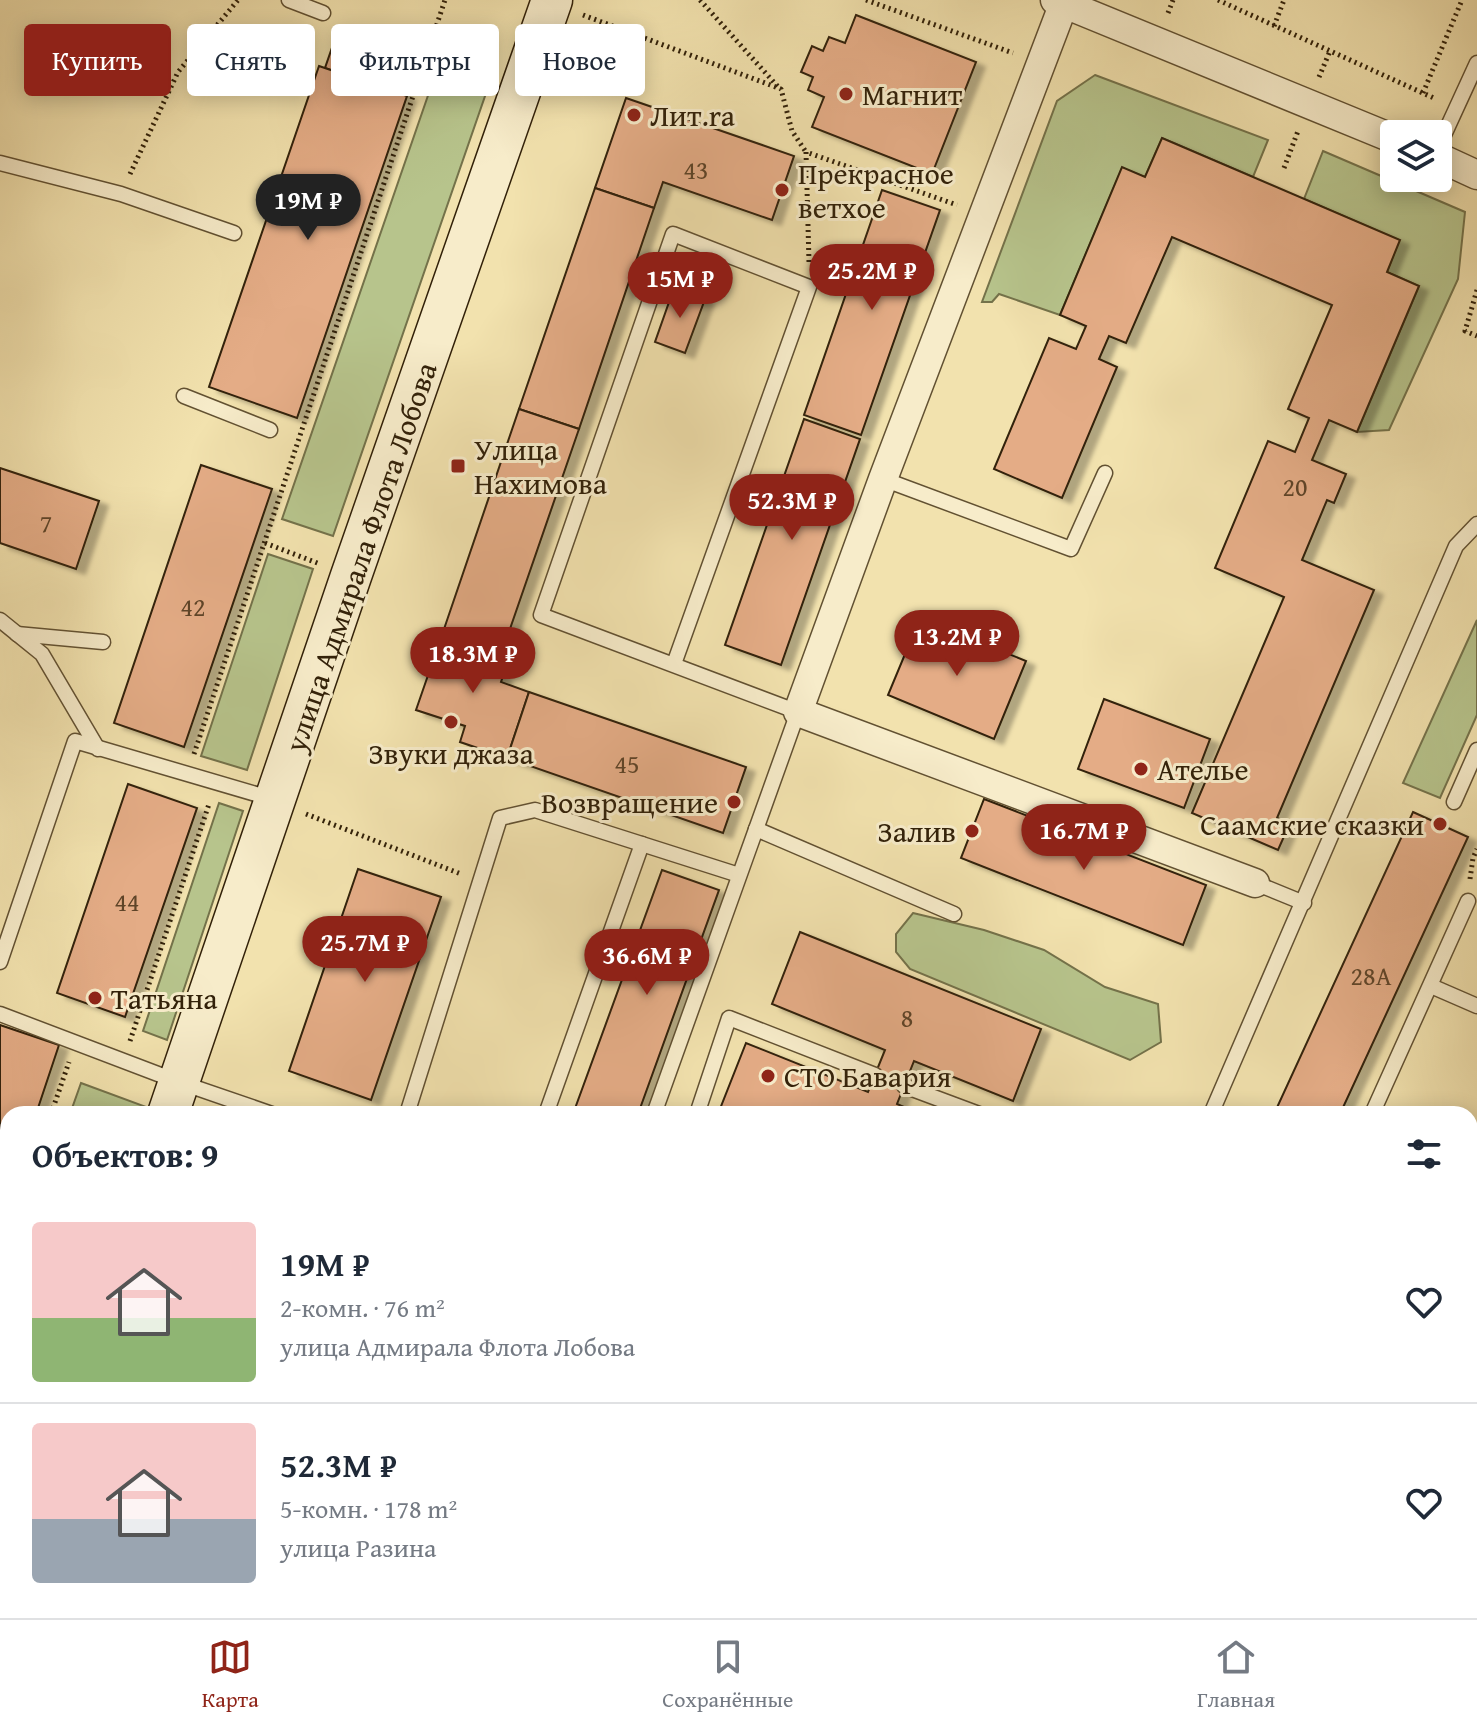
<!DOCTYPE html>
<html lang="ru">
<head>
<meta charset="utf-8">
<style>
	:root { --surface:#fff; --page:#f2f2f3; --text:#1f2937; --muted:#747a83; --line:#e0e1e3; --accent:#8f2418 }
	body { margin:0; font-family:"Gentium Book Plus",serif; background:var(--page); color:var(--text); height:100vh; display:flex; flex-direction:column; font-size:30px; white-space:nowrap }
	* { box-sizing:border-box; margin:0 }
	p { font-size:26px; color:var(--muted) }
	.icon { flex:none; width:44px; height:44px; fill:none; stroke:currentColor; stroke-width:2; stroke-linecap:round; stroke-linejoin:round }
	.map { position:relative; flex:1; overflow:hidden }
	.panel { position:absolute; left:0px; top:1106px; width:1478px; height:512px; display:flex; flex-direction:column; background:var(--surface); border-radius:24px 24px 0 0; box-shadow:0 4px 20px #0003 }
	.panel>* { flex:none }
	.hud { position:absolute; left:24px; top:24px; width:800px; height:72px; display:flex; gap:16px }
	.controls { position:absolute; left:1380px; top:120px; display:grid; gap:16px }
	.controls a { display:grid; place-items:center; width:72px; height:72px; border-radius:8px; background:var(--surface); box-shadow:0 4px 20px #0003; font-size:40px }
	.price { position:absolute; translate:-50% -68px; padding:0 18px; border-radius:28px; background:var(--accent); color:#fff; font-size:26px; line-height:52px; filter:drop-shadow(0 2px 4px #0008) }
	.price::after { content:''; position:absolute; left:50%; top:48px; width:24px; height:18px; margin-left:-12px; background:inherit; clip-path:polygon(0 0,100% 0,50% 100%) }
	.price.on { background:#222; color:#fff }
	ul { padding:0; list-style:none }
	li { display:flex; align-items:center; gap:24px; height:200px; padding:0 32px }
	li+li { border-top:2px solid var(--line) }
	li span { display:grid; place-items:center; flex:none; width:224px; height:160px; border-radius:8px; color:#555 }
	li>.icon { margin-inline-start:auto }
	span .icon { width:96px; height:96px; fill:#fffc; stroke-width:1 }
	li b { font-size:34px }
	h2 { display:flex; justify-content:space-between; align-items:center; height:96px; padding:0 32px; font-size:34px }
	.pill { padding:0 28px; border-radius:8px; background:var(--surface); box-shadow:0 4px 20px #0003; font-size:28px; line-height:72px }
	.pill.on { background:var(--accent); color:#fff }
	.tabs { display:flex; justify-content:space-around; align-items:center; height:112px; border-top:2px solid var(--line); background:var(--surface); font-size:22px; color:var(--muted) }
	.tabs a { display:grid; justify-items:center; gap:4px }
	.tabs .on { color:var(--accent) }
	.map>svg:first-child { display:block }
</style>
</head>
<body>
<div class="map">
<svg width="1477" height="1618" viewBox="0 0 1477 1618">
	<defs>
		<filter id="shadow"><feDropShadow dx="9" dy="5" stdDeviation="2" flood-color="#0004"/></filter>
	</defs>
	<rect width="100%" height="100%" fill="#f2e2ae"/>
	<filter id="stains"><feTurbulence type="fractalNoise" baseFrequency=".0025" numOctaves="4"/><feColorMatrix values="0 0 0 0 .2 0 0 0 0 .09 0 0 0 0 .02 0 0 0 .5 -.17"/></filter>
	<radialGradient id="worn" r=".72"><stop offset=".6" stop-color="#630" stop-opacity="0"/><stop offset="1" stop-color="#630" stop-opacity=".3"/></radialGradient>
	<g fill="#b7c48c" stroke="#74724a" stroke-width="2">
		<polygon points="443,52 494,70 333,536 282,519"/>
		<polygon points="1095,75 1268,140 1253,177 1162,138 1145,177 1122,168 1060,315 999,294 992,302 982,302 1057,101"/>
		<polygon points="1323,151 1465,212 1458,279 1389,430 1357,432 1419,286 1387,272 1399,240 1304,199"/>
		<polygon points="268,554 313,569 247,770 201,756"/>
		<polygon points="1477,620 1477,715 1440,798 1403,783"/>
		<polygon points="219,803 243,811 167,1040 143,1031"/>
		<polygon points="913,913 984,930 1044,950 1105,987 1158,1004 1161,1042 1130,1060 910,969 896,952 896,934"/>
		<polygon points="81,1083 149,1108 147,1114 70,1114"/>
		<polygon points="8,1283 8,1493 0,1514 0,1305"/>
		<polygon points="1470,1321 1477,1324 1477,1563 1470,1579"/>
		<polygon points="85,1610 208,1610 226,1618 88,1618"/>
		<polygon points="1277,1610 1456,1610 1453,1618 1274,1618"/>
	</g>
	<g fill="#e4ac86" stroke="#322109" stroke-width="2" filter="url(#shadow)">
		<polygon points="856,15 976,62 932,174 812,127 824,97 808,90 813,77 801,72 812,46 823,51 829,37 845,43"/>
		<polygon points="335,39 411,65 401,94 325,68"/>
		<polygon points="319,66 407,96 297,418 209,387"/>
		<polygon points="626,98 794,156 772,220 663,182 654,208 595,188"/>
		<polygon points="1162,138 1400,240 1387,272 1419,286 1357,432 1329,420 1312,460 1346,474 1334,503 1327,500 1302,560 1374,590 1277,818 1290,823 1278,850 1192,813 1284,597 1215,568 1268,441 1295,452 1309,418 1288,409 1332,305 1172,237 1126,343 1109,336 1099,359 1117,367 1062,498 994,469 1049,338 1076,349 1086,326 1060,315 1122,167 1145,177"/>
		<polygon points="595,188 654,208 579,429 519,409"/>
		<polygon points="882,190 940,210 861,435 804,415"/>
		<polygon points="674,288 705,299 685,353 655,342"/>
		<polygon points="519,409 579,429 502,652 443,632"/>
		<polygon points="804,419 860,439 781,665 725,645"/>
		<polygon points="201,465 272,489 184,747 114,723"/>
		<polygon points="0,468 99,501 76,569 0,543"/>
		<polygon points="920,618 1026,661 994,739 888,695"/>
		<polygon points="443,632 502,652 495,673 503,676 501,682 529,692 507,758 460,742 465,726 416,710"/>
		<polygon points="529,692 746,767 723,833 507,758"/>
		<polygon points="1104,699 1210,739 1184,808 1078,769"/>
		<polygon points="128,784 197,808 125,1017 57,993"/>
		<polygon points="984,799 1206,885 1183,945 961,858"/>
		<polygon points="1413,812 1468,837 1340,1114 1274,1114"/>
		<polygon points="358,869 441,897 371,1100 289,1071"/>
		<polygon points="662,870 719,890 638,1114 573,1114"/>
		<polygon points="800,932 1041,1029 1013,1101 914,1061 897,1104 920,1114 718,1114 746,1043 868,1092 885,1050 772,1004"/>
		<polygon points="0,1025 59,1045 36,1114 8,1114 8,1196 0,1220"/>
		<polygon points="1477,1243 1477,1287 1470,1284 1470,1259"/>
		<polygon points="723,1610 799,1610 817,1618 719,1618"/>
		<polygon points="850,1610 927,1610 923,1618 847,1618"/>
	</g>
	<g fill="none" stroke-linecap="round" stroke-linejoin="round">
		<defs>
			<g id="lane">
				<polyline points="289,0 323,13"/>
				<polyline points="1438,148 1477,63"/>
				<polyline points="0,163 121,194 234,233"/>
				<polyline points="184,396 270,430"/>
				<polyline points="883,479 1071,549 1105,473"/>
				<polyline points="0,620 42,654 98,749"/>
				<polyline points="17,634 103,642"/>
				<polyline points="1454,802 1477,750"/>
				<polyline points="756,829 954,914"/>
				<polyline points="1255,883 1304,903"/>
				<polyline points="0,962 75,741 273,799"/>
				<polyline points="1431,986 1477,1006"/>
				<polyline points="0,1014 179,1082 272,1114"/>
				<polyline points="904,1086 979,1114"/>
				<polyline points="407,1114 500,818 535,810 739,875"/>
				<polyline points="546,1114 642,844"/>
				<polyline points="654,1114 798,712 541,615 673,234 809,287 674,664"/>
				<polyline points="697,1114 729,1018 875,1075"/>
				<polyline points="1211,1114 1456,546 1477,524"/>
				<polyline points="1372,1114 1468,901"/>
				<polyline points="1470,1160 1477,1143"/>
				<polyline points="1470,1321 1477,1324"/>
				<polyline points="1100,1618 1102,1610"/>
				<polyline points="1274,1618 1277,1610"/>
			</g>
			<g id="street">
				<polyline points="1055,0 1394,139"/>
				<polyline points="1064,3 883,479 798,712 1255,883"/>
				<polyline points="1438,157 1477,175"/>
				<polyline points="1470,1579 1477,1564"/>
				<polyline points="389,1610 410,1618"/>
				<polyline points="1453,1618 1456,1610"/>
			</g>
			<g id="secondary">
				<polyline points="168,1114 351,576 552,0"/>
				<polyline points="0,1604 8,1581"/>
			</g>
		</defs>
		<use href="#lane" stroke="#625132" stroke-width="17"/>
		<use href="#street" stroke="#625132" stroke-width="31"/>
		<use href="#secondary" stroke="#322109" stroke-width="43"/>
		<g stroke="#322109" stroke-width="5" stroke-dasharray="2 4" stroke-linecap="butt">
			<polyline points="700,0 780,89"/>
			<polyline points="866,0 1013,53"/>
			<polyline points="1218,0 1436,99"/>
			<polyline points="1168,13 1173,0"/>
			<polyline points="583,15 781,89 792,131 806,152"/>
			<polyline points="1274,26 1284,0"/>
			<polyline points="1319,77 1330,51"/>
			<polyline points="1423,93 1462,0"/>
			<polyline points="1284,168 1298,131"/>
			<polyline points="130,174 178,72 238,0"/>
			<polyline points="809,262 806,152 957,205"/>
			<polyline points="1477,290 1465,331 1477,336"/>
			<polyline points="265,543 320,564"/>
			<polyline points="194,754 445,0"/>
			<polyline points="306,814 461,874"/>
			<polyline points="1470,879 1473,858 1477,849"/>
			<polyline points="130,1041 209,804"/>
			<polyline points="51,1114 69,1062"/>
			<polyline points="0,1262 8,1239"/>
			<polyline points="0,1424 8,1434"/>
			<polyline points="334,1618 337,1610"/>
		</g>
		<use href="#lane" stroke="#f7ecca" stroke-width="14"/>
		<use href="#street" stroke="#f7ecca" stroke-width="28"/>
		<use href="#secondary" stroke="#f7ecca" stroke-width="40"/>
	</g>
	<g fill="#8f2418" stroke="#f7ecca" stroke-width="3">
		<circle cx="846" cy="94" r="8"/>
		<circle cx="634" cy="115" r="8"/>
		<circle cx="782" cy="190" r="8"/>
		<rect x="450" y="458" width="16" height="16" rx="4"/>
		<circle cx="451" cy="722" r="8"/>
		<circle cx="1141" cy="769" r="8"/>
		<circle cx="734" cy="802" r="8"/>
		<circle cx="1440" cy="824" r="8"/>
		<circle cx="972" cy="831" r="8"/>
		<circle cx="95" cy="998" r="8"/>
		<circle cx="768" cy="1076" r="8"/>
	</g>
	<g text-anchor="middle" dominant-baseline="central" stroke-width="6" stroke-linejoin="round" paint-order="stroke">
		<g font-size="26" fill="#5e4428">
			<text x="696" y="169">43</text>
			<text x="1295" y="486">20</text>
			<text x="46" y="522">7</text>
			<text x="193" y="606">42</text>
			<text x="627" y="763">45</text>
			<text x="127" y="901">44</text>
			<text x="1371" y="975">28А</text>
			<text x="907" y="1017">8</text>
		</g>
		<g font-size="30" fill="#322109" stroke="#f7ecca" text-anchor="start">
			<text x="862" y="94">Магнит</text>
			<text x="650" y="115">Лит.ra</text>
			<text x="798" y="173">Прекрасное<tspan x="798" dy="34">ветхое</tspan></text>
			<text x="474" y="449">Улица<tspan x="474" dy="34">Нахимова</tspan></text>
			<text x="451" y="753" text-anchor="middle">Звуки джаза</text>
			<text x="1157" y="769">Ателье</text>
			<text x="718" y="802" text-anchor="end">Возвращение</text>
			<text x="1424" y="824" text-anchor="end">Саамские сказки</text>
			<text x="956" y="831" text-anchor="end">Залив</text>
			<text x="111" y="998">Татьяна</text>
			<text x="784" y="1076">СТО Бавария</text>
		</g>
		<g font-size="30" fill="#322109" stroke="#f7ecca">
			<text transform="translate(360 557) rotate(-71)">улица Адмирала Флота Лобова</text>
		</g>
	</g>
	<rect width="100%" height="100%" filter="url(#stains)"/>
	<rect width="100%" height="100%" fill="url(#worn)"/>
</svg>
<div class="controls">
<a><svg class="icon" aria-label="layers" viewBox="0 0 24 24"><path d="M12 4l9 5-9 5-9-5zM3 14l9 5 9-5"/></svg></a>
</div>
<b class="price on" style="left:308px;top:242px">19M ₽</b>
<b class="price" style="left:872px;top:312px">25.2M ₽</b>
<b class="price" style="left:680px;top:320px">15M ₽</b>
<b class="price" style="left:792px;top:542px">52.3M ₽</b>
<b class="price" style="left:957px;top:678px">13.2M ₽</b>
<b class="price" style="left:473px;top:695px">18.3M ₽</b>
<b class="price" style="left:1084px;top:872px">16.7M ₽</b>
<b class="price" style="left:365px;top:984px">25.7M ₽</b>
<b class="price" style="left:647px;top:997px">36.6M ₽</b>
<div class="hud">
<a class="pill on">Купить</a>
<a class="pill">Снять</a>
<a class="pill">Фильтры</a>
<a class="pill">Новое</a>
</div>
<section class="panel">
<h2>Объектов: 9<svg class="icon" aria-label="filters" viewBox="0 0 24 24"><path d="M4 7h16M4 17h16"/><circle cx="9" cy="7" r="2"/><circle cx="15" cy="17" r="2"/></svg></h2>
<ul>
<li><span style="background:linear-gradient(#f6c9c9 60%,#8fb573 0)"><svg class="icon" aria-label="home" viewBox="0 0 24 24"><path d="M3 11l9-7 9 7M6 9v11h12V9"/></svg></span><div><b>19M ₽</b><p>2-комн. · 76 m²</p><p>улица Адмирала Флота Лобова</p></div><svg class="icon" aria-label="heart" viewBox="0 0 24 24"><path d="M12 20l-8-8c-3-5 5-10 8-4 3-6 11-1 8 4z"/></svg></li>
<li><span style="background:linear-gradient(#f6c9c9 60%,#9aa5b1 0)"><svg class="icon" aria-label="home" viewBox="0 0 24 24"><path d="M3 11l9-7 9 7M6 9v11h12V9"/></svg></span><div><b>52.3M ₽</b><p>5-комн. · 178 m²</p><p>улица Разина</p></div><svg class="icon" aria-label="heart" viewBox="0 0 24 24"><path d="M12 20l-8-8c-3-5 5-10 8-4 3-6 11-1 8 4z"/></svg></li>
</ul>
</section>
</div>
<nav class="tabs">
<a class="on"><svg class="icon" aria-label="map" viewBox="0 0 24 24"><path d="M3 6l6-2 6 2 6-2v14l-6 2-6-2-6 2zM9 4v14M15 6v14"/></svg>Карта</a>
<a><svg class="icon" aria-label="saved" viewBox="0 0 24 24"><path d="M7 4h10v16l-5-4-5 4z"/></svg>Сохранённые</a>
<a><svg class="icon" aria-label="home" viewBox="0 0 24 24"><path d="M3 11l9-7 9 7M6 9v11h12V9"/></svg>Главная</a>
</nav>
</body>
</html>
